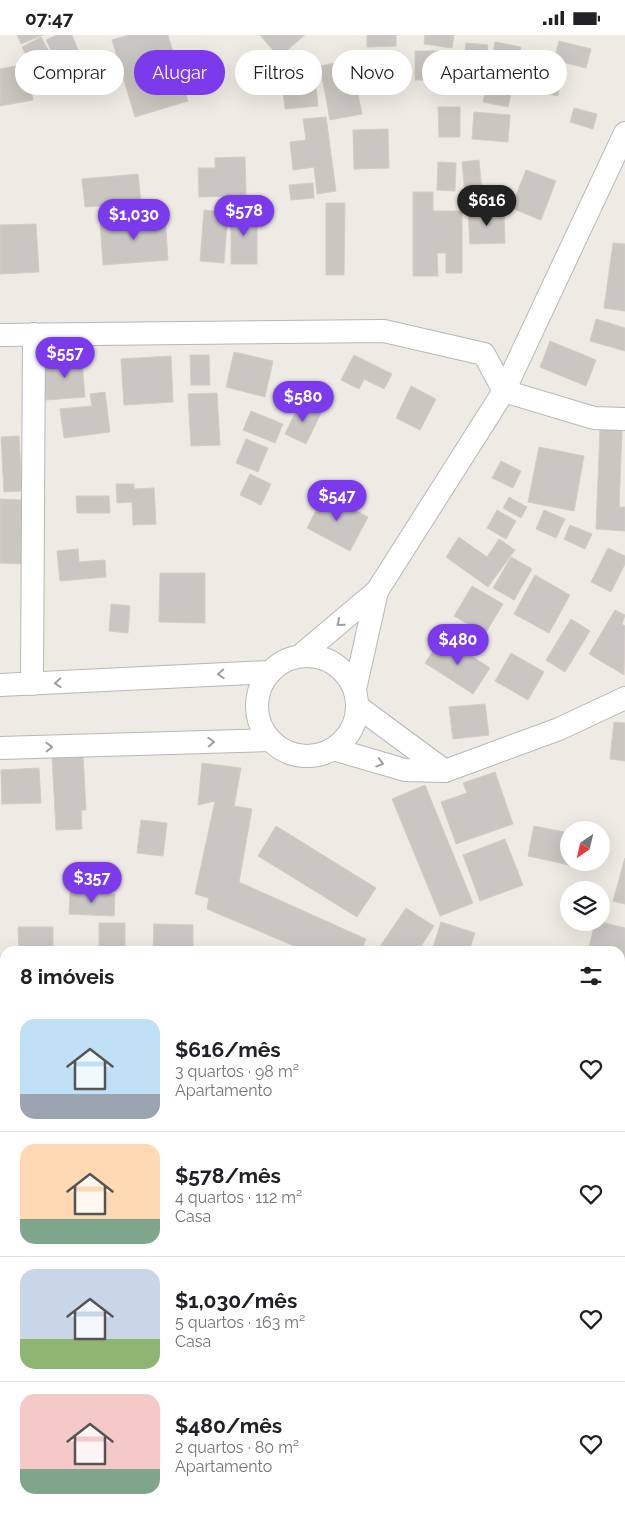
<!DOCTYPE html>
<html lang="pt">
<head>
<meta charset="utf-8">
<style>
	:root { --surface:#fff; --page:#f6f6f6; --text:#202124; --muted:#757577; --line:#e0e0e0; --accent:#7c3aed }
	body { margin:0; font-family:Raleway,sans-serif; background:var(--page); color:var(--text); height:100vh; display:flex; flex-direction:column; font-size:19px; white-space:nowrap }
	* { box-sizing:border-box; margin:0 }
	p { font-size:16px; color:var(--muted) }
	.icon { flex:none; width:28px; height:28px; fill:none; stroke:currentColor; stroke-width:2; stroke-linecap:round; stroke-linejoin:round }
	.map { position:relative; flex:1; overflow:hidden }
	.drawer { position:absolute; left:0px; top:911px; width:625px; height:571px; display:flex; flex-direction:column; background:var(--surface); border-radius:15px 15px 0 0; box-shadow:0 5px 20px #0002 }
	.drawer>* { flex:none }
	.banner { position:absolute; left:15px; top:15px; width:595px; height:45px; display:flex; gap:10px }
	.needle { width:32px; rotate:214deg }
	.buttons { position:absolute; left:560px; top:786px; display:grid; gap:10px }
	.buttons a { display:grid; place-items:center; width:50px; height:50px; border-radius:50%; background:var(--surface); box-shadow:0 5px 20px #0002; font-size:25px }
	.price { position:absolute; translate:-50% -42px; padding:0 11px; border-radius:18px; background:var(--accent); color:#fff; font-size:16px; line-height:32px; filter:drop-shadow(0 1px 2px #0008) }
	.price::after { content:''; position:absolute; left:50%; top:30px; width:15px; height:11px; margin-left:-8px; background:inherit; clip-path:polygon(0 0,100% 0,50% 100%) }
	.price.current { background:#222; color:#fff }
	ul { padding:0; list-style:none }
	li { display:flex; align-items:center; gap:15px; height:125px; padding:0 20px }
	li+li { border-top:1px solid var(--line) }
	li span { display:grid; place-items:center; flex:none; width:140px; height:100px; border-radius:15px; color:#555 }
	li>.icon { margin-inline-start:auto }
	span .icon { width:60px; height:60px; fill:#fffc; stroke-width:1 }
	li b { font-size:21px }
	h2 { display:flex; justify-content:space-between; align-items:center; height:60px; padding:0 20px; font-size:21px }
	.chip { padding:0 18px; border-radius:22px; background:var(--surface); box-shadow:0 5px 20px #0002; font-size:18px; line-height:45px }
	.chip.current { background:var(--accent); color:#fff }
	.status { display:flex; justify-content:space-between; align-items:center; height:35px; padding:0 25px; background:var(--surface); direction:ltr }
	.status svg { height:14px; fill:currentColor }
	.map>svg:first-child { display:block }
</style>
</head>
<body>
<div class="status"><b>07:47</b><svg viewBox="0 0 49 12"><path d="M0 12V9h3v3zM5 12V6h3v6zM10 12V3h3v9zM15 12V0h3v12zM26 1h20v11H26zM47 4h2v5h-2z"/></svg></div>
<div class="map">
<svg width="625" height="1482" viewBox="0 0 625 1482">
	<rect width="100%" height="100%" fill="#eeebe4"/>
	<g fill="#cac6c1" stroke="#d3cdc3">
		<polygon points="17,0 43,0 21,9"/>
		<polygon points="57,0 72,0 78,15 56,25 46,5"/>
		<polygon points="129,0 168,0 188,66 135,82 112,5"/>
		<polygon points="260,0 305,0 279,22"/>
		<polygon points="367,0 396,0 396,11 367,12"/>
		<polygon points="425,0 454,0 452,13 424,9"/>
		<polygon points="41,2 53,24 34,35 22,12"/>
		<polygon points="559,6 591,14 586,33 554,25"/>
		<polygon points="495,7 521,12 508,72 483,67"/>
		<polygon points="466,8 488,10 484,42 462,39"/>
		<polygon points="524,15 551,20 549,28 563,31 558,61 517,53"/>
		<rect x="415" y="16" width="23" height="29"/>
		<polygon points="398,18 402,48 363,52 359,23"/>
		<polygon points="351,25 362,79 330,85 320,31"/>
		<polygon points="26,29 33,65 0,71 0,34"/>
		<polygon points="314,31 318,71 285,74 281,35"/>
		<polygon points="438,72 460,72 460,102 439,102"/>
		<polygon points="574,73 597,79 593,94 570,87"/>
		<polygon points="474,77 510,80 508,107 472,104"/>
		<polygon points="326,82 336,156 317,159 314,132 293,135 290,107 306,105 303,84"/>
		<polygon points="388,94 389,133 354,134 353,95"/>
		<polygon points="245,122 246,161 199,162 198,133 215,133 215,123"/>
		<polygon points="479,125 482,157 465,159 462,127"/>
		<polygon points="438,127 456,128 455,156 437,155"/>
		<polygon points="526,135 556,146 541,185 511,173"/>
		<polygon points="138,139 141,168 85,172 82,144"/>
		<polygon points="313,148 314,163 291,165 289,150"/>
		<polygon points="413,157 433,157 433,176 462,176 462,238 446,238 446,218 437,218 438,241 413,241"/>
		<polygon points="326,168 345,168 344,240 326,240"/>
		<polygon points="204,175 228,178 224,228 200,226"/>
		<rect x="231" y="175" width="26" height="54"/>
		<polygon points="504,176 505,208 470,209 468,177"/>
		<polygon points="165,181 168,225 103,230 100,186"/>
		<polygon points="36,189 39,237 0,239 0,190"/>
		<polygon points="613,208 625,209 625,276 604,273"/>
		<polygon points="596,284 625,293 625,316 590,306"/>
		<polygon points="550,306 596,325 586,351 540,332"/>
		<polygon points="81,316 85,362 46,365 43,332 66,330 65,317"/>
		<polygon points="234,317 273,326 265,362 226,352"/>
		<polygon points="190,320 209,320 210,350 191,350"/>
		<polygon points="354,320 392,339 384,354 364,344 359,354 341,345"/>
		<polygon points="171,321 173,367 124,370 121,324"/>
		<polygon points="411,351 436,364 420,395 396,383"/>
		<polygon points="105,357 110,397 64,403 60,374 92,371 90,359"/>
		<polygon points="217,358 220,410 191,411 188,359"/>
		<polygon points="300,368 321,378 306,409 285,399"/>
		<polygon points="251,376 283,389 275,408 243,395"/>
		<polygon points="600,394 622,395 619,472 625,472 625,496 596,494"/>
		<polygon points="19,401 22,456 4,457 1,402"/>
		<polygon points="246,404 268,413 258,437 236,428"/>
		<polygon points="539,412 584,421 574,476 528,467"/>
		<polygon points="501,426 521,436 513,453 492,443"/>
		<polygon points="250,439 271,449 261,470 240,460"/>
		<polygon points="116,449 134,449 134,454 154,453 156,489 133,490 132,467 117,468"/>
		<polygon points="325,458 368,482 350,516 307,493"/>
		<polygon points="76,461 109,461 110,478 77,478"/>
		<polygon points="509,462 527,472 521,483 503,473"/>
		<polygon points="0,464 22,465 21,493 24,493 23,529 0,528"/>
		<polygon points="497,475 516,486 506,504 487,493"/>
		<polygon points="544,475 565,484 556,503 536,494"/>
		<polygon points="570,490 592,499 585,514 564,504"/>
		<polygon points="459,502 487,522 499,504 515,515 488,552 446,522"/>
		<polygon points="608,513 625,521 625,529 611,557 591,547"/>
		<polygon points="78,514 79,527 105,525 106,542 60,546 57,516"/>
		<polygon points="511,522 532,534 514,565 493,553"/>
		<polygon points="160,538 205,538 205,588 159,587"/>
		<polygon points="535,540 570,560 549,598 514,579"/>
		<polygon points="472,551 503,569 485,599 454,581"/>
		<polygon points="111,569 130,571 128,598 109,596"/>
		<polygon points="615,575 625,580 622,589 625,591 624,640 589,619"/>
		<polygon points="571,584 590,596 565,637 546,625"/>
		<polygon points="442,602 490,633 473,659 425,628"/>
		<polygon points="511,618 544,637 528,665 495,646"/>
		<polygon points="485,669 489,700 453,704 449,672"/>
		<polygon points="614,687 625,688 625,726 610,724"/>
		<polygon points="83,720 86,775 81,775 82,794 56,795 52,722"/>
		<polygon points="202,728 241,733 234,771 252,774 239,847 366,904 361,916 306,916 207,874 209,863 195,859 215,766 198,770"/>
		<polygon points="39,733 41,768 2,769 1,735"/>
		<polygon points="495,737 513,789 456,809 441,767 467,758 463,748"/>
		<polygon points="425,750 473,868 440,881 392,764"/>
		<polygon points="141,785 167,788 163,821 137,818"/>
		<polygon points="276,791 376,853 357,882 258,821"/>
		<polygon points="534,791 569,798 569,828 575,828 574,831 528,821"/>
		<polygon points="505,804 523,850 480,866 463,820"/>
		<polygon points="625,823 625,869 613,866"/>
		<polygon points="70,857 115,859 114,881 69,879"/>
		<polygon points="406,873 434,891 418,916 377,916"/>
		<polygon points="441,887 475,898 469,916 432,916"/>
		<polygon points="601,887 625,893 625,950 620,948 620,916 588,916 595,888"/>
		<rect x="99" y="888" width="26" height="28"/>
		<polygon points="154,889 193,890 193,916 153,916"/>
		<polygon points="18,892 53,892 53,916 19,916"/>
		<polygon points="0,940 5,940 5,984 0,985"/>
		<polygon points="620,995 625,998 625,1040 621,1048"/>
		<rect x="0" y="1061" width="5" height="58"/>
		<polygon points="620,1101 625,1101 623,1134 620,1133"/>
		<polygon points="625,1141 625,1177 620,1172 620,1145"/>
		<polygon points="620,1256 625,1261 625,1295 620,1291"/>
		<polygon points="625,1369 625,1404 620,1405 620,1370"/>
		<polygon points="5,1416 5,1438 0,1441 0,1419"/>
		<polygon points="129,1478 151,1478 153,1482 120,1482"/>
		<polygon points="188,1478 222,1478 224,1481 222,1482 182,1482"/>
		<rect x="314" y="1478" width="30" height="4"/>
		<rect x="485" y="1478" width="38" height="4"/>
	</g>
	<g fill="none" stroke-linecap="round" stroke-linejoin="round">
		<defs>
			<g id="street">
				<polyline points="0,300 384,296 484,319 504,356 594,383 625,384"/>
				<polyline points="300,621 377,556 504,356 625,98"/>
				<circle cx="307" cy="671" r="50"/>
				<polyline points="32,649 34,299"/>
				<polyline points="0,650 269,637"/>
				<polyline points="355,654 377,556"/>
				<polyline points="357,671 445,736"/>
				<polyline points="0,713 270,705"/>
				<polyline points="333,714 405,735 445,736 559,694 625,663"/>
				<polyline points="620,957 625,958"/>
				<polyline points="0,1221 5,1227"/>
				<polyline points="620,1417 625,1417"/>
				<polyline points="73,1478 75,1482"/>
				<polyline points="275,1478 278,1482"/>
			</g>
		</defs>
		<use href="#street" stroke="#b5b7bb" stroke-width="24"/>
		<use href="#street" stroke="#fff" stroke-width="22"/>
	</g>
	<defs><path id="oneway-chevron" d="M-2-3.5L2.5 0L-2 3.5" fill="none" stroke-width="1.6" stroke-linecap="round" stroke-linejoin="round" transform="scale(1.25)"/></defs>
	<g stroke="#9da0a2">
		<use href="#oneway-chevron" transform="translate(340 588) rotate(140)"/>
		<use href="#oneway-chevron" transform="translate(221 639) rotate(177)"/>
		<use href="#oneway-chevron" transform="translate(58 648) rotate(177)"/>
		<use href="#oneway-chevron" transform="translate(211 707) rotate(-2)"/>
		<use href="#oneway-chevron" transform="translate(49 712) rotate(-2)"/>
		<use href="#oneway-chevron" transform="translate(380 728) rotate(17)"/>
	</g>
</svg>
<div class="buttons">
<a><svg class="needle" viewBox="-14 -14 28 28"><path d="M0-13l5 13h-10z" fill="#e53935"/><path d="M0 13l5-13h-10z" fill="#757577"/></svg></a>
<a><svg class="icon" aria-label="layers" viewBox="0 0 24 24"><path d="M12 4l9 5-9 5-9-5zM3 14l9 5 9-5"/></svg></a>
</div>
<b class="price current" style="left:487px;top:192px">$616</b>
<b class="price" style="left:244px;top:202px">$578</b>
<b class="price" style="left:134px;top:206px">$1,030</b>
<b class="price" style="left:65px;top:344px">$557</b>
<b class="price" style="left:303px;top:388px">$580</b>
<b class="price" style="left:337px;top:487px">$547</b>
<b class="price" style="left:458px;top:631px">$480</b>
<b class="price" style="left:92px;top:869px">$357</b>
<div class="banner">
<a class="chip">Comprar</a>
<a class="chip current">Alugar</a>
<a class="chip">Filtros</a>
<a class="chip">Novo</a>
<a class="chip">Apartamento</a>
</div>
<section class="drawer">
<h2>8 imóveis<svg class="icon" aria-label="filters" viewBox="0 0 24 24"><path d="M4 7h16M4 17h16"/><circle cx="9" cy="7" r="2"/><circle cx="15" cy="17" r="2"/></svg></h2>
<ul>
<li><span style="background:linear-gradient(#bfe0f5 75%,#9aa5b1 0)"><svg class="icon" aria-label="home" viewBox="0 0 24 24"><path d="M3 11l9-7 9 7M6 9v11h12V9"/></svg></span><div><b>$616/mês</b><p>3 quartos · 98 m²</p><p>Apartamento</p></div><svg class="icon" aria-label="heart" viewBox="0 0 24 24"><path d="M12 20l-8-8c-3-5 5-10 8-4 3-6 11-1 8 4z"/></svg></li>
<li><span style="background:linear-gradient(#ffd9b3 75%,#7fa58c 0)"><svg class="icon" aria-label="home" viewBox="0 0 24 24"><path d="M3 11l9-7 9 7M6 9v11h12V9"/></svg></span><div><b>$578/mês</b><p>4 quartos · 112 m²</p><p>Casa</p></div><svg class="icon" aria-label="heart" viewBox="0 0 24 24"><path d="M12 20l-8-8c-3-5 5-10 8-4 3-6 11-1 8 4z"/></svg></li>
<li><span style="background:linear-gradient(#c9d6e8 70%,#8fb573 0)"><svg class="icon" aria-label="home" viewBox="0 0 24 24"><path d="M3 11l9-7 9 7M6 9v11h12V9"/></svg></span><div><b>$1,030/mês</b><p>5 quartos · 163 m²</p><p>Casa</p></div><svg class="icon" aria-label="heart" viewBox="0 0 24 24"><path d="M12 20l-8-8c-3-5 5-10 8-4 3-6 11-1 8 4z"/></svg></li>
<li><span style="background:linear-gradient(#f6c9c9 75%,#7fa58c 0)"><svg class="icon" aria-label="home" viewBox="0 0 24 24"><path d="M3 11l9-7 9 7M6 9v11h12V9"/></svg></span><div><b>$480/mês</b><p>2 quartos · 80 m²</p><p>Apartamento</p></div><svg class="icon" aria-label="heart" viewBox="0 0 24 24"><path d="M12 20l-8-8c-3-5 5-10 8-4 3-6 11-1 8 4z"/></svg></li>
</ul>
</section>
</div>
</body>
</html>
